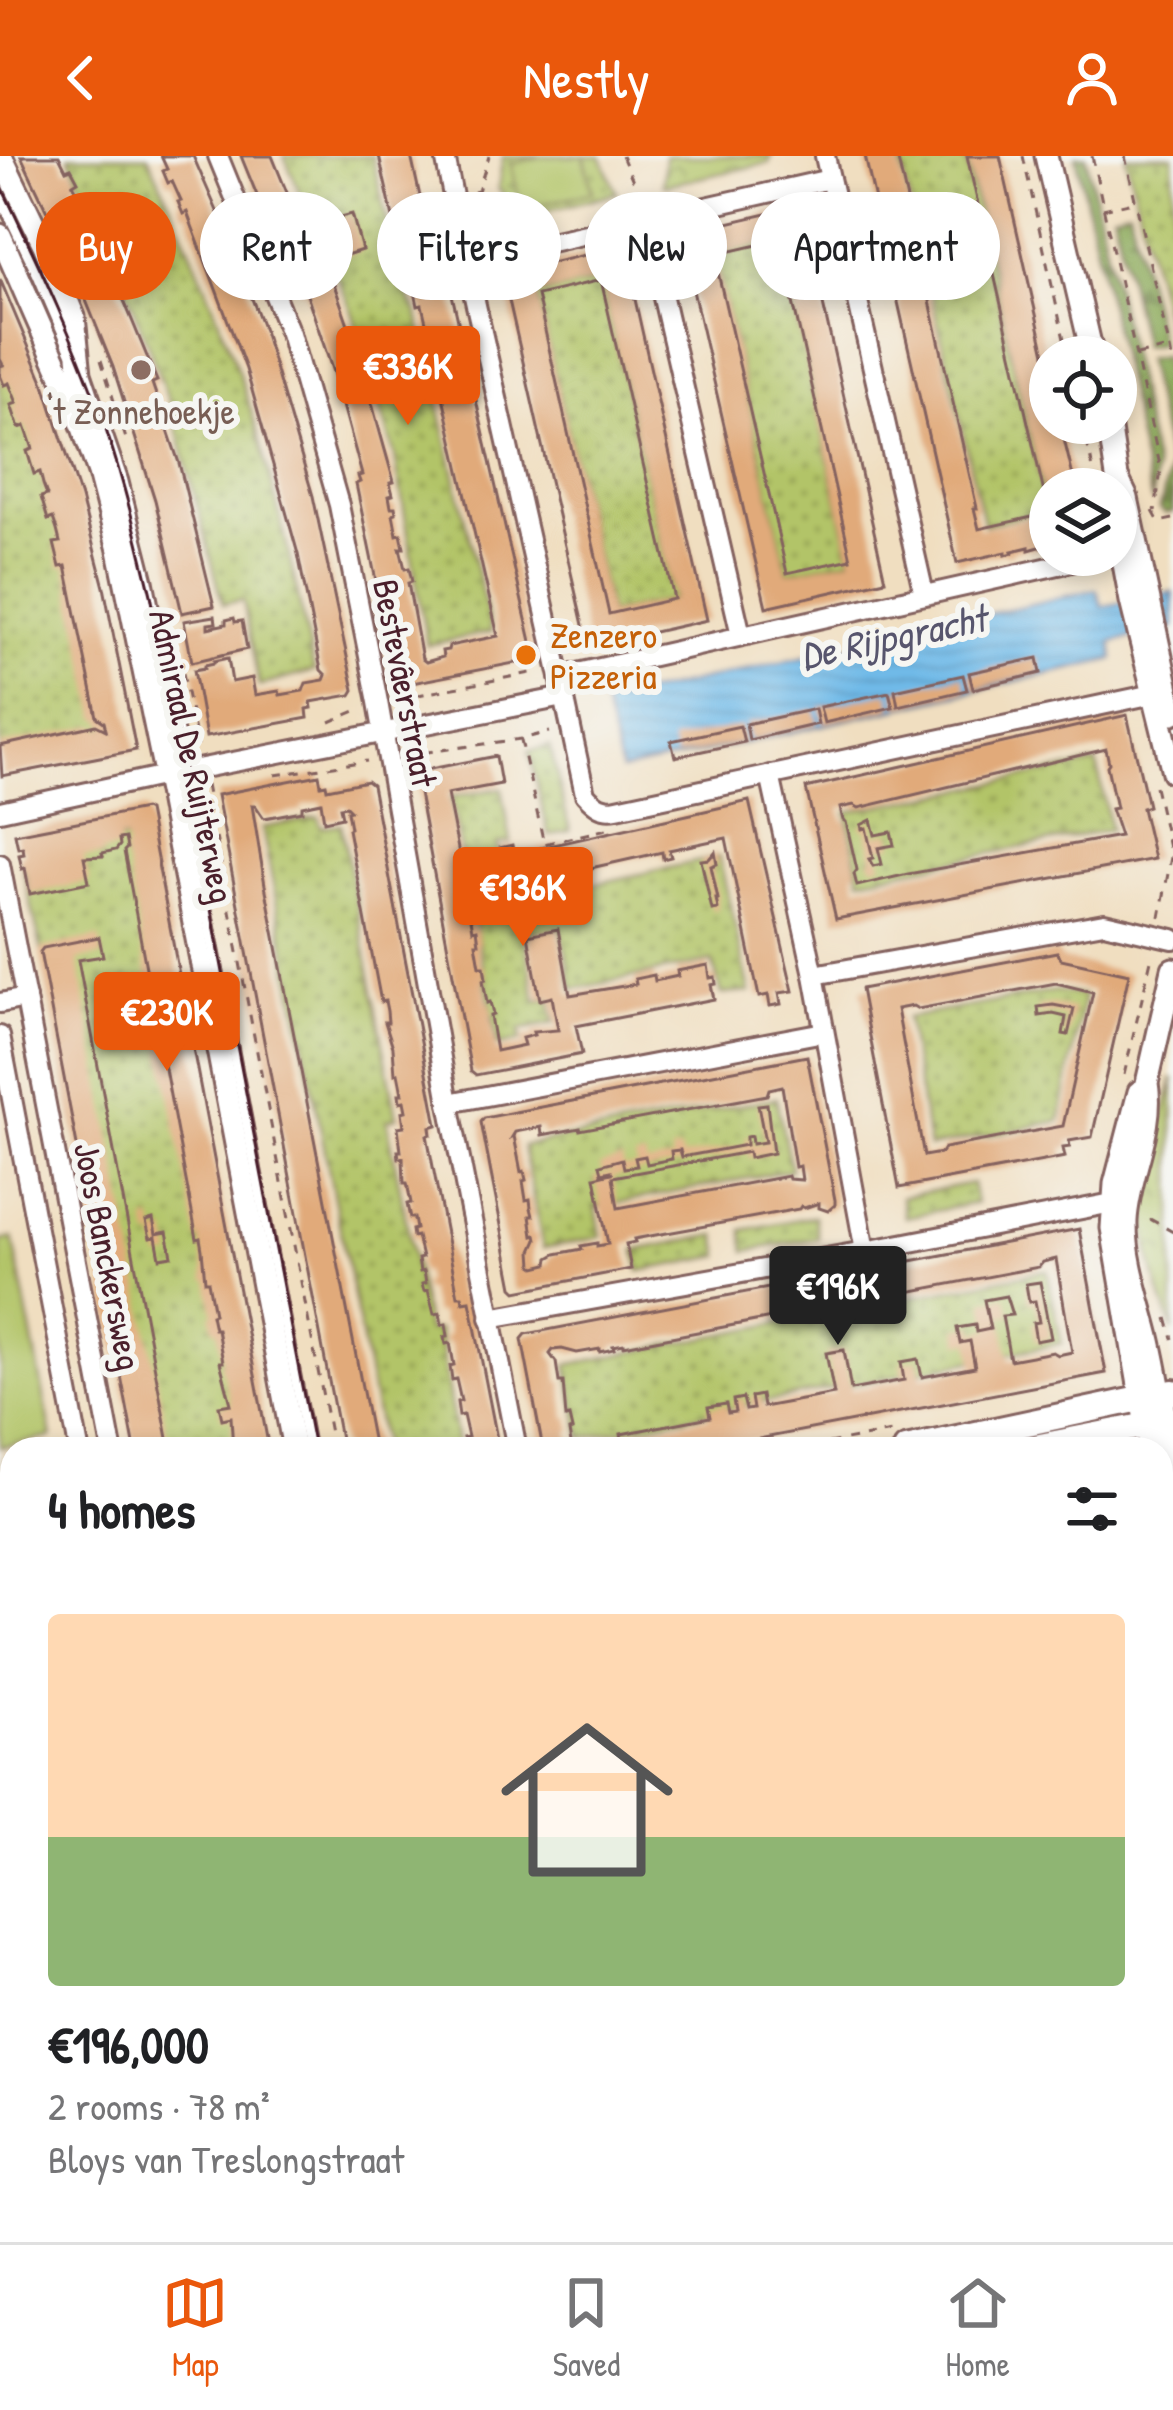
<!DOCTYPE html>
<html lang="en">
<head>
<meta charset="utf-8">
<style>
	:root { --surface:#fff; --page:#f6f6f6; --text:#202124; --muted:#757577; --line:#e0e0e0; --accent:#ea580c }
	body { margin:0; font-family:"Patrick Hand",sans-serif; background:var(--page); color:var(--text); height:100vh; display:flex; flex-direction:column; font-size:45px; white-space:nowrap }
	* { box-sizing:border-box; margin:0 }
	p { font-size:39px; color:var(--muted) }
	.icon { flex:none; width:66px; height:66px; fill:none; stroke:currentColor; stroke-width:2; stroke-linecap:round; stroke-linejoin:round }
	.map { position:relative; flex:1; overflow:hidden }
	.details { position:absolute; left:0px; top:1281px; width:1173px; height:807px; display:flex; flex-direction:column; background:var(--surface); border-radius:36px 36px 0 0; box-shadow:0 6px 18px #0003 }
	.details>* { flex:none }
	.guide { position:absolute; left:36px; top:36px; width:1101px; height:108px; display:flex; gap:24px }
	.controls { position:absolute; left:1029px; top:180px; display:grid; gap:24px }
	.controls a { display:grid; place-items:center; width:108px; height:108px; border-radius:50%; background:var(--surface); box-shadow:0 6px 18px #0003; font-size:60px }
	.price { position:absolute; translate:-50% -102px; padding:0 27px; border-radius:12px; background:var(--accent); color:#fff; font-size:39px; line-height:78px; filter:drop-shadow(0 3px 6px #0008) }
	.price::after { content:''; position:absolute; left:50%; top:72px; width:36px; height:27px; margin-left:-18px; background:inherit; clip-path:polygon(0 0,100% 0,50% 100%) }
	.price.active { background:#222; color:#fff }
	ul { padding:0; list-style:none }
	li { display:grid; align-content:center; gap:24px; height:636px; padding:0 48px }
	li+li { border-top:3px solid var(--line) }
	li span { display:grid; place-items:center; height:372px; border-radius:12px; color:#555 }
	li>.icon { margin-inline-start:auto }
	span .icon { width:216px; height:216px; fill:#fffc; stroke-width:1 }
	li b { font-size:51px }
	h2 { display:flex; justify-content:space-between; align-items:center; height:144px; padding:0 48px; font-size:51px }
	.chip { padding:0 42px; border-radius:54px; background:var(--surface); box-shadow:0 6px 18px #0003; font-size:42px; line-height:108px }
	.chip.active { background:var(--accent); color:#fff }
	header { display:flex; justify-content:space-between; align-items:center; height:156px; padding:0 48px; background:var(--accent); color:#fff; font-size:54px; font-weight:600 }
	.tab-bar { display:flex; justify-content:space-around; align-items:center; height:168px; border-top:3px solid var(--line); background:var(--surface); font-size:33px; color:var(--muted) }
	.tab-bar a { display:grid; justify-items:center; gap:6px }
	.tab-bar .active { color:var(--accent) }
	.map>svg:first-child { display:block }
</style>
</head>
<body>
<header><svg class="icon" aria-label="back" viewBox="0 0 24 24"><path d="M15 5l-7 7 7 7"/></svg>Nestly<svg class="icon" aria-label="person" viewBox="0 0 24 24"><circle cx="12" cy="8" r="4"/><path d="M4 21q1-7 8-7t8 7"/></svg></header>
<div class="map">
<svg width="1173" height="2086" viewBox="0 0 1173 2086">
	<defs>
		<pattern id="grass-dots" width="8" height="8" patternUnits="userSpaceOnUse" patternTransform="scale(3)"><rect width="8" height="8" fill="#b2c467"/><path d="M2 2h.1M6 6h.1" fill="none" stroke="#939f55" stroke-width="1.8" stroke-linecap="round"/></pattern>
		<pattern id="forest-firs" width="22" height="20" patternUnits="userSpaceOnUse" patternTransform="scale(3)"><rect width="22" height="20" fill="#8daa5c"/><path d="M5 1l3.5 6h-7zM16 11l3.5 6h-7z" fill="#758a4c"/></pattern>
		<pattern id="park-crowns" width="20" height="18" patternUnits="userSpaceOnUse" patternTransform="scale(3)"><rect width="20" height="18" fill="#b2c467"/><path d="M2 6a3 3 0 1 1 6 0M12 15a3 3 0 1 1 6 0" fill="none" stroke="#939f55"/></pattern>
		<pattern id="water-rules" width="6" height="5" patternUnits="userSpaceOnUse" patternTransform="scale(3)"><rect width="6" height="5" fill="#6fbae8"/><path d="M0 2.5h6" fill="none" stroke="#629fc7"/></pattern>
	</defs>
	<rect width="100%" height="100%" fill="#f6f6f2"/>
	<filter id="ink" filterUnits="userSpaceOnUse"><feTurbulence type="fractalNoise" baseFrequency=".00833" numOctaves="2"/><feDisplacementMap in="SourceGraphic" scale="24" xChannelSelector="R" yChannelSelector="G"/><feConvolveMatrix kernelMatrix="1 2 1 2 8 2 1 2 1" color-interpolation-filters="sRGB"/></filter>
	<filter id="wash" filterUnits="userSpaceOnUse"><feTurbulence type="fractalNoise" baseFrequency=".004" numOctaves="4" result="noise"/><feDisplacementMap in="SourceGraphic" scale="48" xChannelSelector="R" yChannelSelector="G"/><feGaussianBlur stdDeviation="2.7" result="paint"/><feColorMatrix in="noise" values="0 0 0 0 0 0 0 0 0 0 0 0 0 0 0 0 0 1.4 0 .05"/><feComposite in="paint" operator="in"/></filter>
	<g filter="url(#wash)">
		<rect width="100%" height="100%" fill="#f0dec0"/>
		<g fill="url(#grass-dots)" stroke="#7e7249" stroke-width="3">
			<path d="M69 0H148C182 72 214 145 240 221 273 317 293 417 314 515L259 530 243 444 223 448 173 257 116 104Z"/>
			<polygon points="284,0 372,0 402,129 418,159 491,476 427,489 395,301 353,158"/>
			<polygon points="503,0 601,0 617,37 498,67 495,65 495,48 503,46 505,41 498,32"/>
			<polygon points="900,0 965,0 1047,354 984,369"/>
			<polygon points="1126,0 1173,0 1173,198"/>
			<polygon points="779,84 851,403 787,417 714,99"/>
			<polygon points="601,124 674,443 609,458 537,139"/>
			<polygon points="0,169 74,390 108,573 0,594"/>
			<polygon points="550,590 570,675 549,680 529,595"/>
			<polygon points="1097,607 1110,674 860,723 847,656"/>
			<polygon points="502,632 511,686 497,688 499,702 511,701 520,744 719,701 750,836 722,838 712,805 573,833 561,771 524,777 536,845 550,844 554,867 520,874 520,885 498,890 451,641"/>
			<polygon points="318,661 321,671 341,668 397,961 387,964 427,1175 438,1174 458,1293 383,1293 262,672"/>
			<polygon points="129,683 252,1293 155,1293 21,704"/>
			<polygon points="1056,835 1084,840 1060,965 929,991 906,862"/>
			<polygon points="776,942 791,1014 596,1051 601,1081 543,1092 523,990"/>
			<polygon points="972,1027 976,1047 905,1061 901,1041"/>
			<polygon points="814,1060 818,1082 746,1095 743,1074"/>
			<polygon points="717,1079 721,1100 640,1115 636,1094"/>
			<polygon points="1047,1114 1062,1187 582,1282 567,1209"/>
			<polygon points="1161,1632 1173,1698 1173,2086 1121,2086 1120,2076 1161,2076"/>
		</g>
		<g fill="url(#forest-firs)" stroke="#6c6444" stroke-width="3">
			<polygon points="1076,0 1086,0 1155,314 1152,346"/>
			<polygon points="1129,53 1160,187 1143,190 1113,57"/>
			<polygon points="1163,200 1173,241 1173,356 1165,358 1160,353 1170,311 1145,203"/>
		</g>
		<g fill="url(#park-crowns)" stroke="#7e7249" stroke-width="3">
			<polygon points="665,0 771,0 769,7 666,29 663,28"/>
			<path d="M1173 922V1175C1158 1132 1143 1090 1147 1044 1150 1004 1164 962 1173 922Z"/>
		</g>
		<g fill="#b2c467" stroke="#7e7249" stroke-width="3">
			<polygon points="543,0 584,0 593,36 521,53 511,8"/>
			<polygon points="13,1082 52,1281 0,1291 0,1085"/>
		</g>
		<polygon fill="url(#water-rules)" stroke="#5c6c8a" stroke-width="3" points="1097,433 1102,451 1173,436 1173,472 1112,486 1114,503 621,615 603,547"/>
		<g id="blocks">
			<g fill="#e1aa7a" fill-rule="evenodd">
				<polygon points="21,0 59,0 66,14 71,12 78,25 73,28 78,37 75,38 125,147 157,225 152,227 179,307 214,450 182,457 155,344 113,211 66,95"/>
				<polygon points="161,0 193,0 224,71 263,171 313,340 354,534 351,539 311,546 312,552 307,553 308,562 206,581 194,514 205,512 205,509 214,507 214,505 228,502 232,526 252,522 255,539 279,535 280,539 303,535 306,527 324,524 326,519 321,514 298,398 246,213 191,67 187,56 183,58 178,46 181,45 172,25 168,27 163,15 167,13"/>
				<polygon points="241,0 272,0 317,110 328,105 330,111 325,113 329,124 332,123 356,191 394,326 390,327 393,339 389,340 391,351 395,351 396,357 393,358 397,379 401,378 404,392 400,392 405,413 409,412 412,426 408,427 422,503 426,506 443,501 442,495 448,494 449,490 498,480 422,149 418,150 414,131 409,132 379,0 411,0 439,126 441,131 450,129 453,143 535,503 402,529 397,526 356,328 360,326 358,320 362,319 338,231 305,133 301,135 299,128 294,130"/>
				<polygon points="865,0 897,0 977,352 974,352 979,373 1050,357 1050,386 1043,388 1043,390 1029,394 1029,391 1012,395 1013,397 1006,399 1006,396 957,407"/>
				<polygon points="967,0 1000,0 1050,220 1050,267 1060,267 1076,333 1050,333 1044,337"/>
				<path d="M801 50 885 424 766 451 680 78ZM779 84 851 403 787 417 714 99Z"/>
				<polygon points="352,58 362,94 343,100 333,63"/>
				<path d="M623 90 707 464 588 491 503 118ZM601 124 674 443 609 458 537 139Z"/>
				<polygon points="0,123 43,225 81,342 104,431 136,594 2,620 0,590 96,569 106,574 104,566 97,561 66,410 60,411 54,387 60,386 57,374 53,362 48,364 41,341 47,339 43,328 40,316 34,318 27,295 33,293 25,270 19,272 15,261 11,249 17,247 9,227 4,229 0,219 0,210 3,209 0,203"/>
				<polygon points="215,460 216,467 208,468 208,472 226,468 226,464 234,462 235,466 242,465 247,493 192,506 184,465"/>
				<polygon points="1038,502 1041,517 973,533 969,517"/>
				<polygon points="963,519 967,534 898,550 895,534"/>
				<polygon points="889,536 893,551 824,567 820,551"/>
				<polygon points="815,553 818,568 749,584 746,568"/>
				<path d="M1127 559 1148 650 1142 652 1154 703 836 763 806 632ZM1106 593 1109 607 1107 610 1116 652 1111 653 1120 680 908 718 857 730 854 718 857 714 846 666 843 664 840 652 854 649 859 652Z"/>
				<polygon points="740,570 744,586 675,601 671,585"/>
				<polygon points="496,600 501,628 447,638 461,708 464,707 465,714 462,715 466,737 470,737 472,751 469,751 473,774 477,773 479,787 476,787 480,810 484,810 486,823 483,824 487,847 490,846 493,859 490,860 496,895 524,889 522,882 534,879 533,876 558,874 552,841 540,844 528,779 558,773 570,839 636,828 635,823 654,819 655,825 678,820 677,815 708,809 710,822 715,821 716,828 711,829 714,843 576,870 582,898 476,919 471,915 415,616"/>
				<polygon points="319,619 321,629 326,628 327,633 367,625 372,629 437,969 430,971 431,978 427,979 434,1016 458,1140 462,1140 463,1146 470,1145 499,1293 466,1293 463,1282 468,1281 463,1259 459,1260 457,1246 461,1245 456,1223 452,1224 450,1210 454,1209 450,1187 446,1188 444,1181 448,1180 446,1168 442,1169 440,1157 434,1158 428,1134 424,1135 422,1128 426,1127 424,1115 420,1116 418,1103 422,1102 417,1080 413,1081 412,1074 416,1073 414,1062 410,1062 407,1048 411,1047 407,1027 404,1027 403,1002 399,1002 398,995 401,995 398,971 404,970 402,956 406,955 404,945 400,946 399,938 402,938 400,927 398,917 395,918 393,891 385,866 388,866 387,855 385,845 381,846 348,673 350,672 347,655 350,654 346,650 340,651 342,661 324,665 321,646 302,650 302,655 264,662 255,649 252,649 265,729 374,1293 342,1293 217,639"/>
				<polygon points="749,645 793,835 779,837 781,848 770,850 768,839 759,841 726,682 669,694 671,701 663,703 662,696 573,716 574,723 556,727 555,720 518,729 512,699 501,701 500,692 512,689 514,698"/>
				<polygon points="144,653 148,655 269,1293 233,1293 231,1261 222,1263 219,1250 231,1248 220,1206 223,1206 217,1173 214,1173 211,1159 214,1158 208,1125 205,1125 202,1094 200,1082 197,1083 124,695 127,692 125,682 119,683 120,689 116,694 102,697 103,700 84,701 89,726 30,738 25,712 22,713 19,699 24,698 23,691 18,692 15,678"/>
				<polygon points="871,664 875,679 891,676 894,689 878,692 882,708 873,710 869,703 873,702 866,672 862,673 861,669"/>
				<polygon points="715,696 717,708 711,710 718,743 716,743 718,753 712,754 701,704 709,703"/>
				<polygon points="99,781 103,800 78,804 170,1293 135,1293 40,796 43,792"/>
				<path d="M1057 796 1061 803 1129 818 1092 981 1069 985 1070 991 1063 992 1065 1001 899 1032 861 833ZM1056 827 1093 836 1063 970 944 992 941 997 924 1000 897 853 913 850 918 853Z"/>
				<polygon points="1053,849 1074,853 1068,879 1063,878 1066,861 1053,858 1039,860 1038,851"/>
				<path d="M807 900 835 1044V1049L828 1055 819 1052V1047L804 1052 801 1050 799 1053 634 1083 635 1086 626 1088 631 1113 517 1135 513 1131 481 966 484 962ZM782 930 795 1011 800 1010 802 1024 789 1023 788 1020 618 1052 613 1021 748 996 749 1002 773 997 767 948 758 949 765 986 752 988 751 980 746 981V989L682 1001 680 994 671 995 672 1003 647 1008 645 1000 635 1002 637 1010 624 1012 622 1003 600 1009 602 1017 611 1015 612 1017 595 1021 608 1088 597 1090V1087L581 1090 582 1093 556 1098 549 1102 548 1108 536 1111 533 1109 532 1095 537 1084 536 1079 533 1080 530 1060H533L531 1052 530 1043 526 1044 523 1025 526 1024 524 1015 521 1016 514 980 512 981 515 976 541 971 542 979 580 972V974L767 939 769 933Z"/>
				<polygon points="153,1063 156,1078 167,1076 172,1100 160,1102 156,1081 150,1082 146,1065"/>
				<polygon points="1079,1073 1106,1217 706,1293 583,1293 583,1291 622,1284 621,1278 710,1261 708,1251 726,1248 728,1257 735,1256 733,1244 743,1242 746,1254 753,1253 751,1241 761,1239 763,1251 834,1238 826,1197 844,1194 851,1234 904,1224 901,1206 918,1203 922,1221 975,1211 970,1185 960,1187 957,1172 975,1169 976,1176 990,1173 984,1144 1006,1140 1012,1159 1002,1160 1010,1204 1053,1196 1058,1199 1072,1196 1056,1103 1043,1106 1039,1111 624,1190 624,1188 613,1190 614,1193 600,1196 600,1193 577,1197 562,1193 553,1194 550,1198 556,1206 559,1226 563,1226 566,1262 569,1261 572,1274 569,1275 572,1293 543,1293 522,1183 526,1178"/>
				<polygon points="1040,1126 1051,1182 1036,1185 1033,1167 1039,1166 1035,1145 1029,1146 1026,1128"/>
				<polygon points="12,1344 12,1388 0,1390 0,1351 5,1350 4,1345"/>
				<polygon points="12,1514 11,1551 0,1553 0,1516"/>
				<polygon points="1161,1519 1163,1519 1173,1572 1173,1753 1170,1753 1161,1690"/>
				<polygon points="12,1610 12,1642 0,1644 0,1612"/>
				<polygon points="0,1841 2,1841 12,1893 12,2041 7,2037 0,2003"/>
				<polygon points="18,2076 58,2076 60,2086 0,2086 0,2080"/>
				<polygon points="490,2076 531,2076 533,2086 492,2086"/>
				<polygon points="1008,2076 1039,2076 1040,2086 1004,2086 1003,2077"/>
			</g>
		</g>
	</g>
	<g filter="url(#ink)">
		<use href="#blocks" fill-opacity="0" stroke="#84625f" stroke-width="3"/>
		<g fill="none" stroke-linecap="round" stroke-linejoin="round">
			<defs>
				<g id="service">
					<polyline points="0,41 37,117 71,196"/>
					<polyline points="180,617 309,1293"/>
					<polyline points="451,2076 453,2086"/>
				</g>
				<g id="minor">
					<polyline points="218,0 290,177 339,349 378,546 449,947 517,1293"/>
					<path d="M445 0 466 105 560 521 585 638C595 649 602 655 617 652L1163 536"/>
					<polyline points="825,0 924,438"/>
					<polyline points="645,64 741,479"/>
					<polyline points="466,105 830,23"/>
					<polyline points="560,521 1103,399"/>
					<polyline points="770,619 814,819 865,1095"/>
					<polyline points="0,655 152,622 564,541"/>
					<polyline points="0,708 112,1293"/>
					<polyline points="814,819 1104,767 1173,783"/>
					<polyline points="0,847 26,842"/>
					<polyline points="0,880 79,1293"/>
					<polyline points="449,947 824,876"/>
					<polyline points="490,1162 865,1095 1128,1044"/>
					<polyline points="0,1334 12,1332"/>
					<polyline points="0,1701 12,1699"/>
					<polyline points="82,2076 84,2086"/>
					<polyline points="267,2076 269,2086"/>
					<polyline points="666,2076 668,2086"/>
					<polyline points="863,2076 864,2086"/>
					<polyline points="1061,2076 1063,2086"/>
				</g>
				<g id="tertiary">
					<polyline points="1,0 44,89 74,161 80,218 117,326 142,425 180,617"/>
					<polyline points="1046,0 1093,201"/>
					<polyline points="0,79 76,252 99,317 119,394 169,636 294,1293"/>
					<polyline points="1109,267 1117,321 1127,342 1173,557"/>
					<polyline points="1116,365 1131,445 1173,616"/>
					<path d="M1173 813 1147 927C1155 974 1128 1019 1126 1065 1125 1105 1141 1147 1150 1185 1160 1228 1166 1271 1173 1314"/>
					<polyline points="1139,936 1115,1028 1112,1072 1150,1293"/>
					<polyline points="1161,1341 1173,1401"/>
					<polyline points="464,2076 466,2086"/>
				</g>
				<g id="secondary">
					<polyline points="906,1293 1173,1236"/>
					<polyline points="1025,1293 1173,1264"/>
					<polyline points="0,1470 12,1468"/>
				</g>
			</defs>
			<use href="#service" stroke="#84625f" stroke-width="15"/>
			<use href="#minor" stroke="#84625f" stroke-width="24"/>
			<use href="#tertiary" stroke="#84625f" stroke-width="27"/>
			<use href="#secondary" stroke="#84625f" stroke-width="30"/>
			<g stroke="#84625f" stroke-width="3" stroke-dasharray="9 9" stroke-linecap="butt">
				<polyline points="622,0 642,45"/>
				<polyline points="1023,0 1068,201"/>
				<polyline points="1092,0 1161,314 1155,355"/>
				<polyline points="1125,0 1173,207"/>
				<polyline points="474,36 478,35 489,0"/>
				<polyline points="1103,53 1133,46"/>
				<polyline points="1137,199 1169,192"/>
				<polyline points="101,204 127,286"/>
				<polyline points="1116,217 1123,251"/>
				<polyline points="1083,267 1094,318"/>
				<polyline points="1153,355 1159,366 1173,363"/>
				<polyline points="183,517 198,590"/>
				<polyline points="398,543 536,516"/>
				<polyline points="330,566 360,553"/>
				<polyline points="521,584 544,688 607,673"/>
				<polyline points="406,599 521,583 550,576"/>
				<polyline points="275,619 367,605"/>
				<polyline points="206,629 333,1293"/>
				<polyline points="1155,630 1171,701 1160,761"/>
				<polyline points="1124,919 1152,800"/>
				<polyline points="1150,1063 1173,1076"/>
				<polyline points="1167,1162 1173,1183"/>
				<polyline points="793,1293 892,1276"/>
				<polyline points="0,1400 12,1398"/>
				<polyline points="1161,1456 1173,1523"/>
				<polyline points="428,2076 430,2086"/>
			</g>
			<use href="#service" stroke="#fff" stroke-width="9"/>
			<use href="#minor" stroke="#fff" stroke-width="18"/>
			<use href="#tertiary" stroke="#fff" stroke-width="21"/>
			<use href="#secondary" stroke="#fff" stroke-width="24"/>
			<g stroke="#4a1f2b" stroke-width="3">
				<path d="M0 27C39 109 78 191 107 277 125 330 138 385 151 439L314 1293"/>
				<polyline points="456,2076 458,2086"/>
			</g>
		</g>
	</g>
	<circle fill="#8d6e63" stroke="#f6f6f2" stroke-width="4.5" cx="141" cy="214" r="12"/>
	<circle fill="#e8710a" stroke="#f6f6f2" stroke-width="4.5" cx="526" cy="499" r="12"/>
	<g text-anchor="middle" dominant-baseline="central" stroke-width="12" stroke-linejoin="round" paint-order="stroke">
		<g font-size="36" fill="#785e54" stroke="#f6f6f2">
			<text x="141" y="254">'t Zonnehoekje</text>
		</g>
		<g font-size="36" fill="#c56008" stroke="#f6f6f2" text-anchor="start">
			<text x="550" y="478">Zenzero<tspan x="550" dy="41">Pizzeria</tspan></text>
		</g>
		<g font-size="36" fill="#4a1f2b" stroke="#f6f6f2">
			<text transform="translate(406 527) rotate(79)">Bestevâerstraat</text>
			<text transform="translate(193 600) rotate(78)">Admiraal De Ruijterweg</text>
			<text transform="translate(109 1100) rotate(79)">Joos Banckersweg</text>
		</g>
		<g font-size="39" font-style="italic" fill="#57556d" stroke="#f6f6f2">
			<text transform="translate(893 480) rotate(-12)">De Rijpgracht</text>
		</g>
	</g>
</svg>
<div class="controls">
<a><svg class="icon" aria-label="locate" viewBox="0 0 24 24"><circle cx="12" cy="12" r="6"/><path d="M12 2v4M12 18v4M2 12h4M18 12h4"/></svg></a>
<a><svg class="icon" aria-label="layers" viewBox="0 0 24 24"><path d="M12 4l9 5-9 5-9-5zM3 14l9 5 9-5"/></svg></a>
</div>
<b class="price" style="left:408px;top:272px">€336K</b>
<b class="price" style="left:523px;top:793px">€136K</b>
<b class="price" style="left:167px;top:918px">€230K</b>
<b class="price active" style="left:838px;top:1192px">€196K</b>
<div class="guide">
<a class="chip active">Buy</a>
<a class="chip">Rent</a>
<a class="chip">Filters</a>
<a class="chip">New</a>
<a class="chip">Apartment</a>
</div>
<section class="details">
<h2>4 homes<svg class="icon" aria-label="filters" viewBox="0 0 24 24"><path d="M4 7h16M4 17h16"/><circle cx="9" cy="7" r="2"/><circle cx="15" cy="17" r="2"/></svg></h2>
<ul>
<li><span style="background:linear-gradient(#ffd9b3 60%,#8fb573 0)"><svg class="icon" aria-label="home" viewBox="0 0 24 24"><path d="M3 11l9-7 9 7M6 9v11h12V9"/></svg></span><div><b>€196,000</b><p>2 rooms · 78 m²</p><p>Bloys van Treslongstraat</p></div></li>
</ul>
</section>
</div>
<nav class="tab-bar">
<a class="active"><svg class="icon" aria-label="map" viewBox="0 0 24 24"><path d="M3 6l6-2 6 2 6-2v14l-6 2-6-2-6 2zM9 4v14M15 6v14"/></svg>Map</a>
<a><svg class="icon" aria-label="saved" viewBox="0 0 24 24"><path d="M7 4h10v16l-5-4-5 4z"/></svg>Saved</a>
<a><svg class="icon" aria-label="home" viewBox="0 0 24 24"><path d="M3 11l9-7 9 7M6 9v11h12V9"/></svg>Home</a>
</nav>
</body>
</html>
